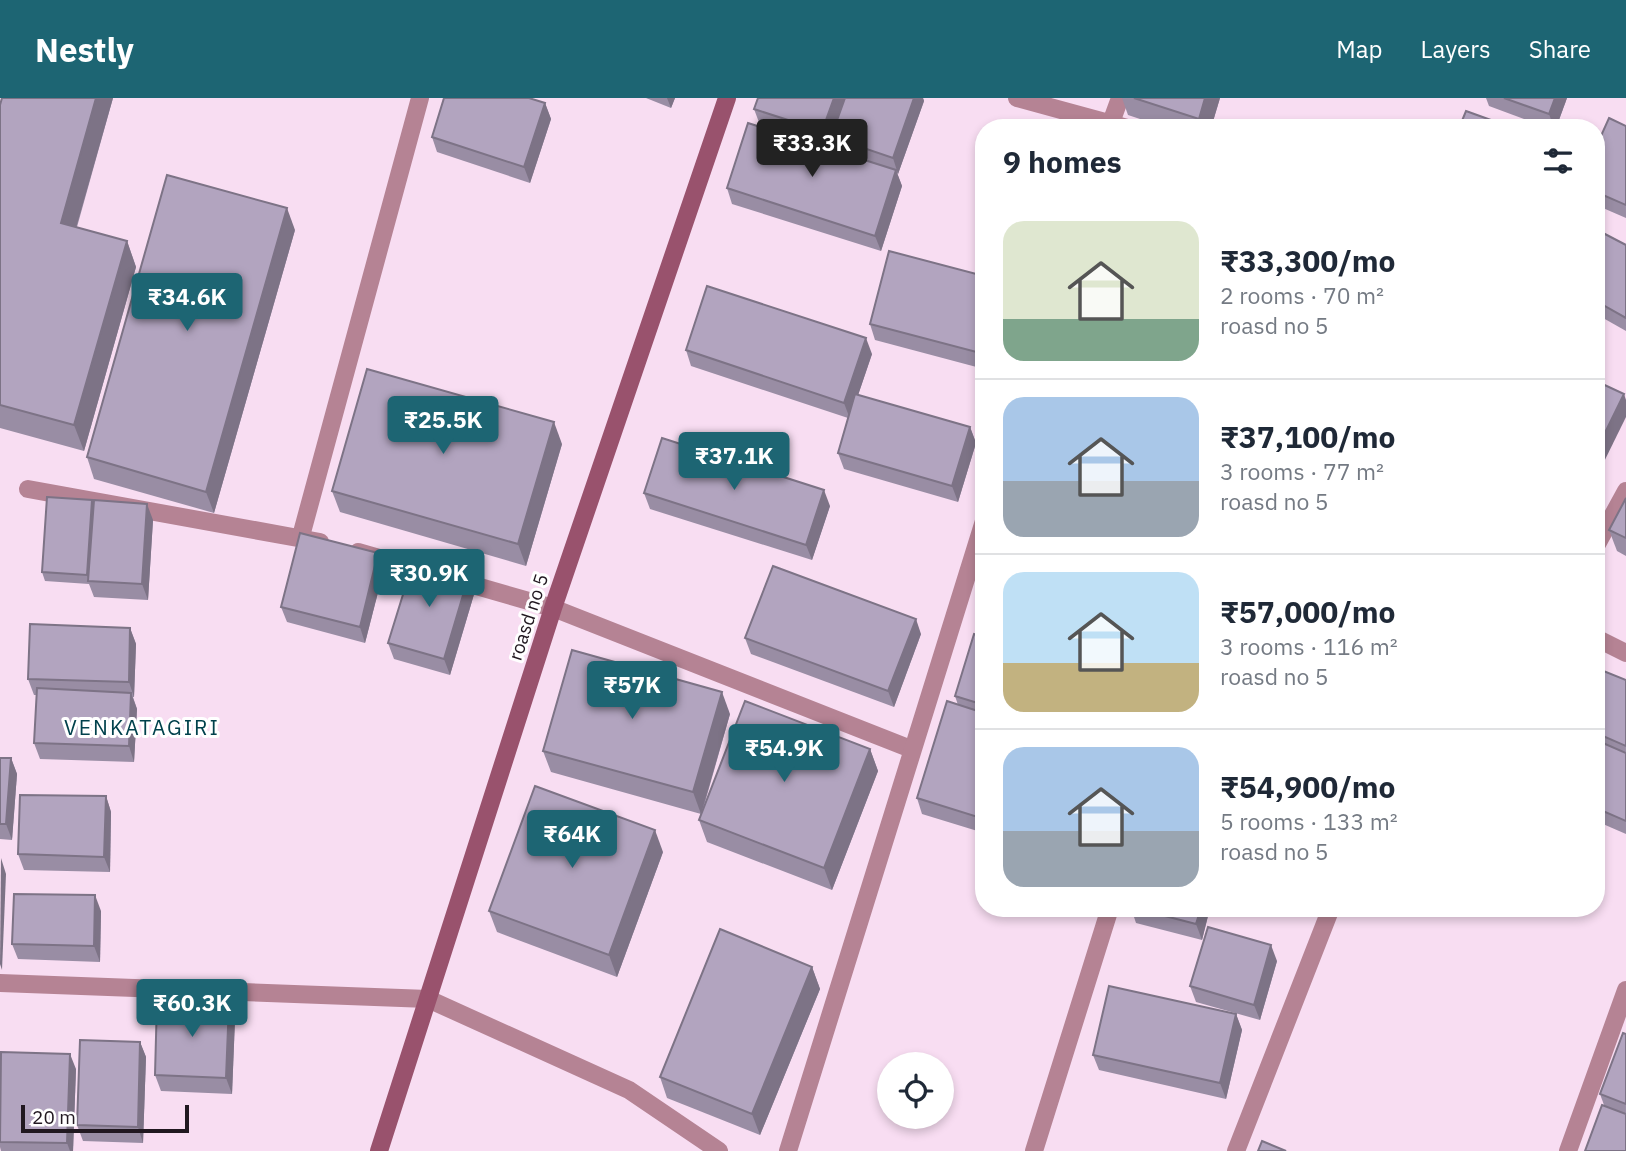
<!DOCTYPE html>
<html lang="en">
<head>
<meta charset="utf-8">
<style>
	:root { --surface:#fff; --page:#f2f2f3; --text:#1f2937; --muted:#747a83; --line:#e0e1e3; --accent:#1d6573 }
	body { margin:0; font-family:"IBM Plex Sans",sans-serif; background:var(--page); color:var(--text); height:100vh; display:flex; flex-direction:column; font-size:26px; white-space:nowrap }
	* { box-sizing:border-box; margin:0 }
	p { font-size:23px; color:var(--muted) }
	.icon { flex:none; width:38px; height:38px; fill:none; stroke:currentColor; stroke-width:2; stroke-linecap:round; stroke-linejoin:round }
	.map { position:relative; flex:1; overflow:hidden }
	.panel { position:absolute; left:975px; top:21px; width:630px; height:798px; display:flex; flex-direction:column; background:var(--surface); border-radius:28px; box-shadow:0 4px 10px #0003 }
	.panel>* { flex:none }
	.tools { position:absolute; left:877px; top:954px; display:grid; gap:14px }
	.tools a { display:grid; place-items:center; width:77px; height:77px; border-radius:50%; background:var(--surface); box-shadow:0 4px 10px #0003; font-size:35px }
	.scale { position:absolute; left:21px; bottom:18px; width:168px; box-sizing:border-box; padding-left:7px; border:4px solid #211820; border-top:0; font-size:19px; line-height:24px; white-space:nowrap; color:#211820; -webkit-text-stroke:5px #fff; paint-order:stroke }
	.price { position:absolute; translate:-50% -60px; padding:0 16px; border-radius:7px; background:var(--accent); color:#fff; font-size:23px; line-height:46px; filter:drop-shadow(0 2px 4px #0008) }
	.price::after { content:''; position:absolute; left:50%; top:42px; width:21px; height:16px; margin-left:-10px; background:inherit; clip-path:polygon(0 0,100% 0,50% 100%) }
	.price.selected { background:#222; color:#fff }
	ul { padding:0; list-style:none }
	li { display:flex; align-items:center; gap:21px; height:175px; padding:0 28px }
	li+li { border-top:2px solid var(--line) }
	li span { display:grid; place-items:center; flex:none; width:196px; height:140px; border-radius:21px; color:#555 }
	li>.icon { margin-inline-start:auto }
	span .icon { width:84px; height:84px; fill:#fffc; stroke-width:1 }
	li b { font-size:30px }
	h2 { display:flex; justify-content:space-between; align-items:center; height:84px; padding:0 28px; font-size:30px }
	header { display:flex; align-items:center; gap:42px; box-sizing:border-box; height:98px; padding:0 35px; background:var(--accent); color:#fff }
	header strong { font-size:33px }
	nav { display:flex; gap:38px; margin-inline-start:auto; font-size:24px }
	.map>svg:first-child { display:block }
</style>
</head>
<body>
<header>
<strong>Nestly</strong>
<nav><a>Map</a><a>Layers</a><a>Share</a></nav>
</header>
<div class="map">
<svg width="1626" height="1053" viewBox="0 0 1626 1053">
	<rect width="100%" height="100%" fill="#f8ddf2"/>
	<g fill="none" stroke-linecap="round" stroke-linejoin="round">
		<g stroke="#b58394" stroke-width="18">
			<polyline points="1017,0 1127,30"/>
			<polyline points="1109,30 1120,0"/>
			<polyline points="28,391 320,444"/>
			<polyline points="301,438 420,0"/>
			<polyline points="1596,448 1626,393"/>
			<polyline points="358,454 553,510 911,651"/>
			<polyline points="1596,540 1626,555"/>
			<polyline points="0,885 428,901 629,992 719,1053"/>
			<polyline points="788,1053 984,423"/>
			<polyline points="1034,1053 1110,810"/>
			<polyline points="1236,1053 1331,810"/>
			<polyline points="1568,1053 1626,892"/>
		</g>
		<polyline stroke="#99526d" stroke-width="18" points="379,1053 553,510 727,0"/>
	</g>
	<g fill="#998da4">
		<polygon points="113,0 77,129 127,143 136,169 84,353 0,330 0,7"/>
		<polygon points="646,0 675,0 671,10"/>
		<polygon points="845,0 923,0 924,3 898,76 897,75 902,88 881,153 732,106 727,90 837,53 832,39 828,49 760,27 754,11"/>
		<polygon points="1122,0 1220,0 1211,30 1167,30 1128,17"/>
		<polygon points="1486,0 1567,0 1556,30 1548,30 1489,8"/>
		<polygon points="545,5 551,21 530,85 437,54 432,39"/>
		<polygon points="1626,28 1626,120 1596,107 1596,49"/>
		<polygon points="295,132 214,415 94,381 87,359"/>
		<polygon points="1626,147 1626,233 1596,216 1596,148"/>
		<polygon points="984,178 984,271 875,242 870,226"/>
		<polygon points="686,252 872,256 858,297 970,329 976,345 958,404 844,371 838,355 848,320 691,268"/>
		<polygon points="562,346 526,468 340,414 332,393"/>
		<polygon points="644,395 830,408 812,462 650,411"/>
		<polygon points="1626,400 1626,458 1617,453 1609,432"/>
		<polygon points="92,402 94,406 153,422 148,502 94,499 89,486 45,483 42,474"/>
		<polygon points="384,471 365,545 287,524 281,509"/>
		<polygon points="469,477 475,493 450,577 394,561 388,545"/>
		<polygon points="130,530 136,546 134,599 133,599 137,611 134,664 40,661 34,645 37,597 34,597 28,581"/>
		<polygon points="921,536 894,609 751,556 745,540"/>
		<polygon points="984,540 984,735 922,716 917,700 958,607 955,598"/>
		<polygon points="1596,570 1626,582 1626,736 1596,723"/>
		<polygon points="730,616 702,715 870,651 878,673 832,792 707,744 699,722 701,716 551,674 543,653"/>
		<polygon points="0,660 11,660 17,676 12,742 0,741"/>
		<polygon points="106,698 111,714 110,774 24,772 18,756"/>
		<polygon points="663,754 617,879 497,834 489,813"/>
		<polygon points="1131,810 1210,810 1202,842 1136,825"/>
		<polygon points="101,813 100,864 18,861 12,846"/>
		<polygon points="1277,863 1260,922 1196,904 1190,888"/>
		<polygon points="812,869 820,891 760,1037 667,1000 660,979"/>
		<polygon points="1236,916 1242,932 1226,1001 1099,972 1093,957"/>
		<polygon points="235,921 232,996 161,993 155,977"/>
		<polygon points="1626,936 1626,1053 1604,1007 1600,996"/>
		<polygon points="140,944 146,959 143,1045 83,1043 77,1027"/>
		<polygon points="76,971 73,1053 1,1053 0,1049 0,978"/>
	</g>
	<g fill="#7d7386">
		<polygon points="96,0 113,0 70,151 61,125"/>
		<polygon points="667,0 675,0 671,10"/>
		<polygon points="834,0 845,0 828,49 822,33"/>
		<polygon points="914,0 923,0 924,3 898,76 893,60"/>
		<polygon points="1205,0 1220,0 1211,30 1202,30 1199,21"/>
		<polygon points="1555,0 1567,0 1556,30 1554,30 1549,16"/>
		<polygon points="545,5 551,21 530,85 524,69"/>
		<polygon points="896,72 902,88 881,153 875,138"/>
		<polygon points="287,110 295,132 214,415 206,394"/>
		<polygon points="127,143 136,169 84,353 74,327"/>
		<polygon points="866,240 872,256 850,321 844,305"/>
		<polygon points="1624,296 1626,302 1626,319 1596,380 1596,353"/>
		<polygon points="554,324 562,346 526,468 518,446"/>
		<polygon points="970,329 976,345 958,404 952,388"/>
		<polygon points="824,392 830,408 812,462 806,447"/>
		<polygon points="92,402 95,411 89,483 87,477"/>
		<polygon points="147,406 153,422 148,502 142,486"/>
		<polygon points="378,455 384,471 365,545 360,529"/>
		<polygon points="469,477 475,493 450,577 444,561"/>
		<polygon points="916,521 921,536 894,609 888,593"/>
		<polygon points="130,530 136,546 134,599 129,584"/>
		<polygon points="722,594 730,616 701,716 693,694"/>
		<polygon points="131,595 137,611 134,664 129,648"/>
		<polygon points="870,651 878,673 832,792 824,770"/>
		<polygon points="11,660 17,676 12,742 6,726"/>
		<polygon points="106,698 111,714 110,774 104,759"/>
		<polygon points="655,732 663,754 617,879 609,857"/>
		<polygon points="1,760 6,776 2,872 0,866"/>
		<polygon points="95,797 101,813 100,864 94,848"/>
		<polygon points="1201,810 1210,810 1202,842 1196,826"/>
		<polygon points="1271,847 1277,863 1260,922 1254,907"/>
		<polygon points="812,869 820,891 760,1037 752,1016"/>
		<polygon points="229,905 235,921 232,996 226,980"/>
		<polygon points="1236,916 1242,932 1226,1001 1220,985"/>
		<polygon points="140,944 146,959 143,1045 138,1029"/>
		<polygon points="70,956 76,971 73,1053 70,1053 67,1045"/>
	</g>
	<g fill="#b2a4bf" stroke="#7d7386" stroke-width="2">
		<polygon points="2,0 96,0 61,125 127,143 74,327 0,307 0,7"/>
		<polygon points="444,0 529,0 545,5 524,69 432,39"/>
		<polygon points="758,0 834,0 822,33 754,11"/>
		<polygon points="845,0 914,0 893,60 831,39"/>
		<polygon points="1134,0 1205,0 1199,21"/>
		<polygon points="1504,0 1555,0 1549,16"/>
		<polygon points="1466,13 1513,30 1459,30"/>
		<polygon points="1609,20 1626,28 1626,107 1596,94 1596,49"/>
		<polygon points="748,25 896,72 875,138 727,90"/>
		<polygon points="167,77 287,110 206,394 87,359"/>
		<polygon points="1603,135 1626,147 1626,220 1596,203 1596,148"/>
		<polygon points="889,153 984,178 984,256 870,226"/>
		<polygon points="707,188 866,240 844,305 686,252"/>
		<polygon points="367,271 554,324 518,446 332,393"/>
		<polygon points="1596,283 1624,296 1596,353"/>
		<polygon points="855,296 970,329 952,388 838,355"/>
		<polygon points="662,340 824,392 806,447 644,395"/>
		<polygon points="47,399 92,402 87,477 42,474"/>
		<polygon points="1626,400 1626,440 1609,432"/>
		<polygon points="94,402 147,406 142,486 88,483"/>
		<polygon points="300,435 378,455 360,529 281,509"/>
		<polygon points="414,461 469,477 444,561 388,545"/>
		<polygon points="773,468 916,521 888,593 745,540"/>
		<polygon points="30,526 130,530 129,584 28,581"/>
		<polygon points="974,536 984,540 984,607 955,598"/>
		<polygon points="572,552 722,594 693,694 543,653"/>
		<polygon points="1596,570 1626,582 1626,648 1596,635"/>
		<polygon points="37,590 131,595 129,648 34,645"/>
		<polygon points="745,603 870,651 824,770 699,722"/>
		<polygon points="947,603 984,615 984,721 917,700"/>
		<polygon points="1596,642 1626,655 1626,723 1596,710"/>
		<polygon points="0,660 11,660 6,726 0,726"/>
		<polygon points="535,688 655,732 609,857 489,813"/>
		<polygon points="20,697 106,698 104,759 18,756"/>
		<polygon points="14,796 95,797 94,848 12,846"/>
		<polygon points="1134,810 1201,810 1196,826"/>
		<polygon points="1208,829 1271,847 1254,907 1190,888"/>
		<polygon points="720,831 812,869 752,1016 660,979"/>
		<polygon points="1109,888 1236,916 1220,985 1093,957"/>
		<polygon points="157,902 229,905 226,980 155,977"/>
		<polygon points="1623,935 1626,936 1626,1006 1600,996"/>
		<polygon points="80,942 140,944 138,1029 77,1027"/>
		<polygon points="1,954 70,956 67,1045 0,1044"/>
		<polygon points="1602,1007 1626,1016 1626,1053 1585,1053"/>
		<polygon points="1262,1043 1286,1053 1258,1053"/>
	</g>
	<g text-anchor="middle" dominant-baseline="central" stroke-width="6" stroke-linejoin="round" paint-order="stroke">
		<g font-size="19" fill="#211820" stroke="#fff">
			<text transform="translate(528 519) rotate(-72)">roasd no 5</text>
		</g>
		<g font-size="21" letter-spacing="2" fill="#01414c" stroke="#fff">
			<text x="142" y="629">VENKATAGIRI</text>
		</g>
	</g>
</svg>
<div class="tools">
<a><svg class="icon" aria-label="locate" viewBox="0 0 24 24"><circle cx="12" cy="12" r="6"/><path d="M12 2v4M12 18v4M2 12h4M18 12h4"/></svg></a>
</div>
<div class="scale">20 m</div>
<b class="price selected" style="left:812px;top:81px">₹33.3K</b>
<b class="price" style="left:187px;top:235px">₹34.6K</b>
<b class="price" style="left:443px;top:358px">₹25.5K</b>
<b class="price" style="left:734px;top:394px">₹37.1K</b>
<b class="price" style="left:429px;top:511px">₹30.9K</b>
<b class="price" style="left:632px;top:623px">₹57K</b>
<b class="price" style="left:784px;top:686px">₹54.9K</b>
<b class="price" style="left:572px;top:772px">₹64K</b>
<b class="price" style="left:192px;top:941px">₹60.3K</b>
<section class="panel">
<h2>9 homes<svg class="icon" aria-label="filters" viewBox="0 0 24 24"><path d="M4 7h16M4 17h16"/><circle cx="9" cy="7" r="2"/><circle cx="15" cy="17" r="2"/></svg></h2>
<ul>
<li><span style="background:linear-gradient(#dfe7d0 70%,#7fa58c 0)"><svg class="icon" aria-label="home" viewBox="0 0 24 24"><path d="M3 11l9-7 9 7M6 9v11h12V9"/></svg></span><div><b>₹33,300/mo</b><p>2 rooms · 70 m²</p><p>roasd no 5</p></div></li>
<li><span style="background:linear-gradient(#a9c7e8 60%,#9aa5b1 0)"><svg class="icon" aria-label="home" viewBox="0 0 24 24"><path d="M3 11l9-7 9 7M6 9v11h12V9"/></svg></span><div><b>₹37,100/mo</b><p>3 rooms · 77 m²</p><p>roasd no 5</p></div></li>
<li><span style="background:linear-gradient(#bfe0f5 65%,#c2b280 0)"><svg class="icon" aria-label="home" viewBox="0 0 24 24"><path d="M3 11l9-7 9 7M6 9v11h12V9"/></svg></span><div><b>₹57,000/mo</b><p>3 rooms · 116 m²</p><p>roasd no 5</p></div></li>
<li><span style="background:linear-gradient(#a9c7e8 60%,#9aa5b1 0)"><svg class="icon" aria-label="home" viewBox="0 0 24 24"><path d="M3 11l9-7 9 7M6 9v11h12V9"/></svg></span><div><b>₹54,900/mo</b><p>5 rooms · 133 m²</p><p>roasd no 5</p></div></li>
</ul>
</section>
</div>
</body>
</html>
